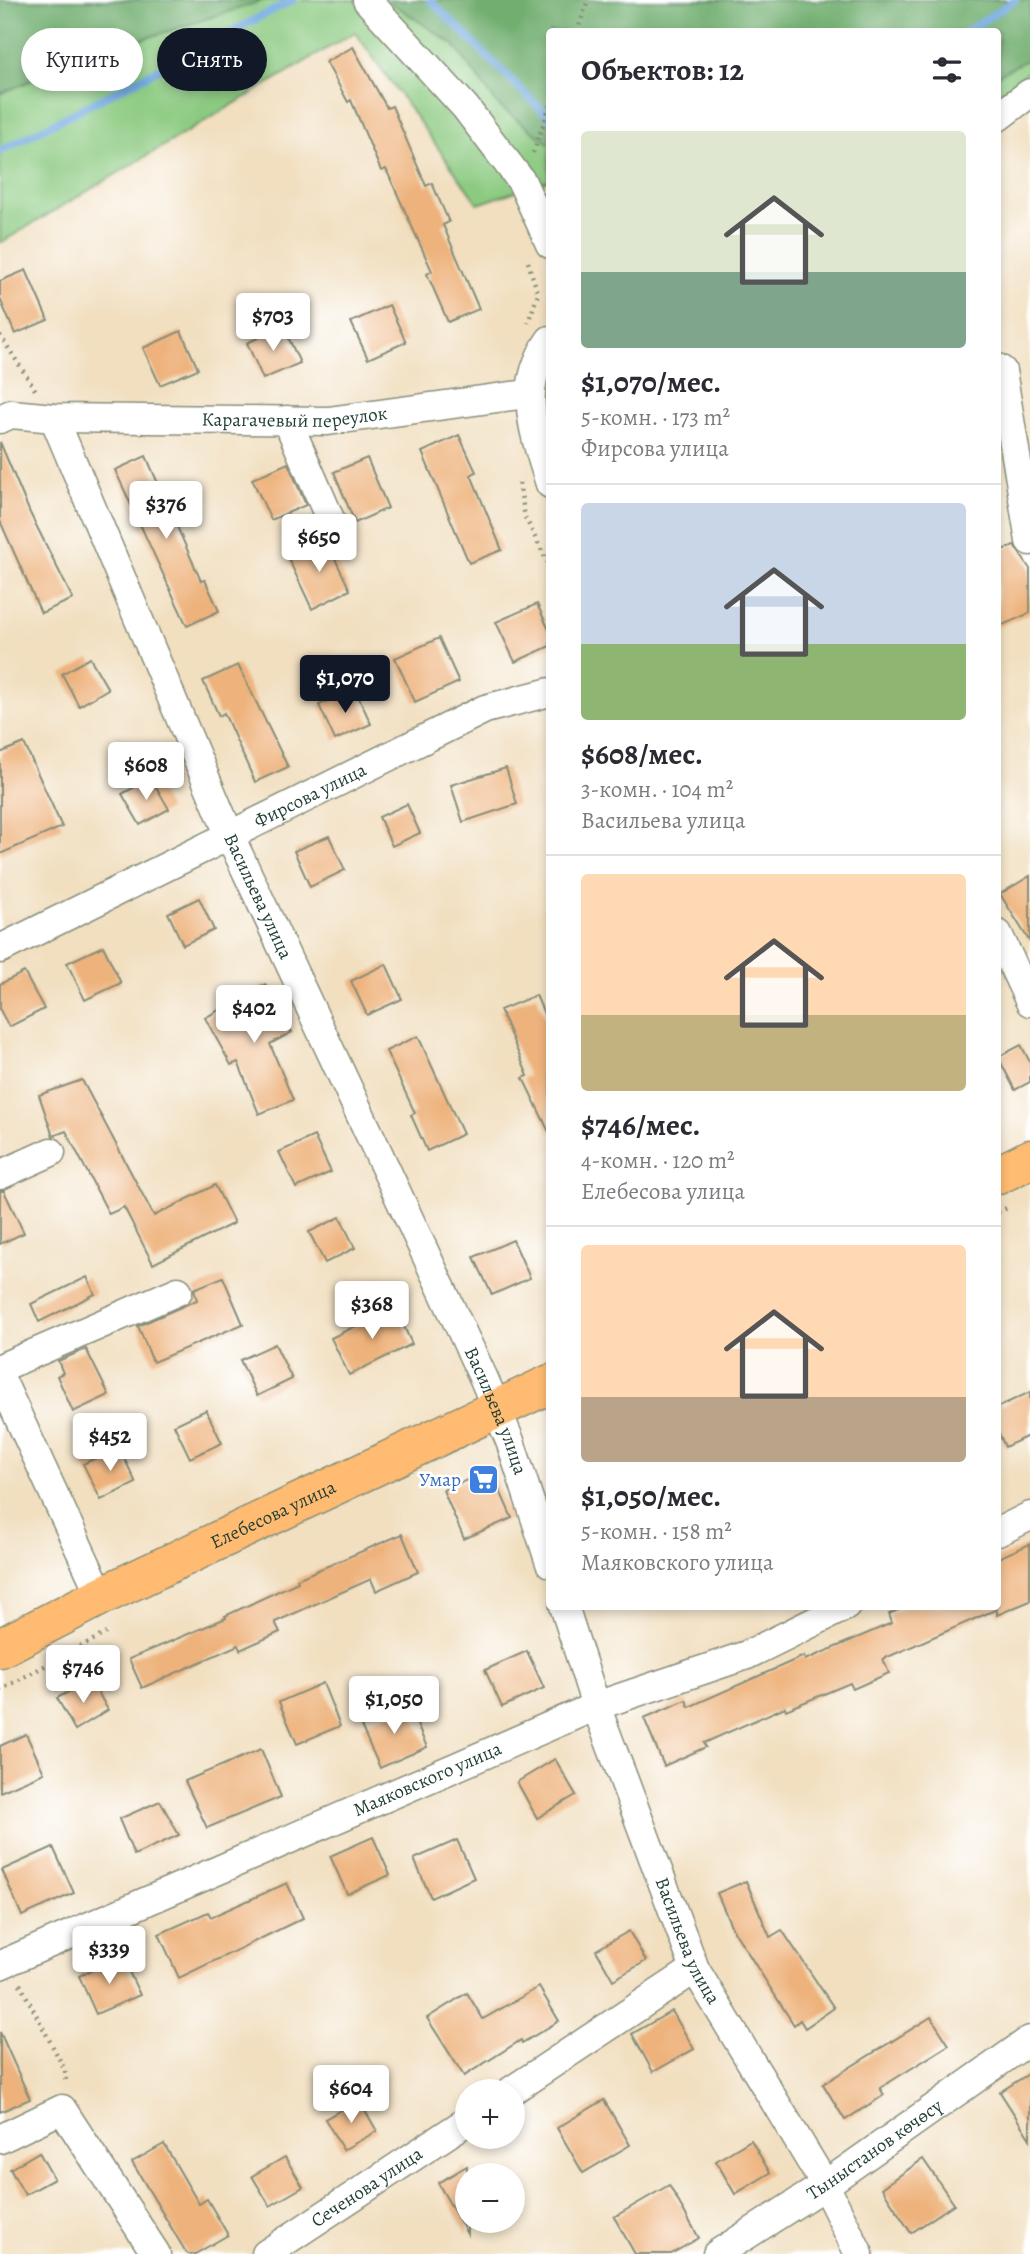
<!DOCTYPE html>
<html lang="ru">
<head>
<meta charset="utf-8">
<style>
	:root { --surface:#fff; --page:#f2f2f3; --text:#2b2b33; --muted:#7c7c81; --line:#e1e1e2; --accent:#111827 }
	body { margin:0; font-family:Alegreya,serif; background:var(--page); color:var(--text); height:100vh; display:flex; flex-direction:column; font-size:26px; white-space:nowrap }
	* { box-sizing:border-box; margin:0 }
	p { font-size:23px; color:var(--muted) }
	.icon { flex:none; width:38px; height:38px; fill:none; stroke:currentColor; stroke-width:2; stroke-linecap:round; stroke-linejoin:round }
	.map { position:relative; flex:1; overflow:hidden }
	.details { position:absolute; left:546px; top:28px; width:455px; height:1582px; display:flex; flex-direction:column; background:var(--surface); border-radius:7px; box-shadow:0 4px 10px #0003 }
	.details>* { flex:none }
	.banner { position:absolute; left:21px; top:28px; width:420px; height:63px; display:flex; gap:14px }
	.controls { position:absolute; left:455px; top:2079px; display:grid; gap:14px }
	.controls a { display:grid; place-items:center; width:70px; height:70px; border-radius:50%; background:var(--surface); box-shadow:0 4px 10px #0003; font-size:35px }
	.price { position:absolute; translate:-50% -60px; padding:0 16px; border-radius:7px; background:#fff; color:#222; font-size:23px; line-height:46px; filter:drop-shadow(0 2px 4px #0008) }
	.price::after { content:''; position:absolute; left:50%; top:42px; width:21px; height:16px; margin-left:-10px; background:inherit; clip-path:polygon(0 0,100% 0,50% 100%) }
	.price.active { background:var(--accent); color:#fff }
	ul { padding:0; list-style:none }
	li { display:grid; align-content:center; gap:14px; height:371px; padding:0 35px }
	li+li { border-top:2px solid var(--line) }
	li span { display:grid; place-items:center; height:217px; border-radius:7px; color:#555 }
	li>.icon { margin-inline-start:auto }
	span .icon { width:126px; height:126px; fill:#fffc; stroke-width:1 }
	li b { font-size:30px }
	h2 { display:flex; justify-content:space-between; align-items:center; height:84px; padding:0 35px; font-size:30px }
	.chip { padding:0 24px; border-radius:32px; background:var(--surface); box-shadow:0 4px 10px #0003; font-size:24px; line-height:63px }
	.chip.active { background:var(--accent); color:#fff }
	.map>svg:first-child { display:block }
</style>
</head>
<body>
<div class="map">
<svg width="1030" height="2254" viewBox="0 0 1030 2254">
	<rect width="100%" height="100%" fill="#fff"/>
	<filter id="ink" filterUnits="userSpaceOnUse"><feTurbulence type="fractalNoise" baseFrequency=".0143" numOctaves="2"/><feDisplacementMap in="SourceGraphic" scale="14" xChannelSelector="R" yChannelSelector="G"/><feConvolveMatrix kernelMatrix="1 2 1 2 8 2 1 2 1" color-interpolation-filters="sRGB"/></filter>
	<filter id="wash" filterUnits="userSpaceOnUse"><feTurbulence type="fractalNoise" baseFrequency=".00686" numOctaves="4" result="noise"/><feDisplacementMap in="SourceGraphic" scale="28" xChannelSelector="R" yChannelSelector="G"/><feGaussianBlur stdDeviation="1.57" result="paint"/><feColorMatrix in="noise" values="0 0 0 0 0 0 0 0 0 0 0 0 0 0 0 0 0 1.4 0 .05"/><feComposite in="paint" operator="in"/></filter>
	<g filter="url(#wash)">
		<rect width="100%" height="100%" fill="#f1dfc0"/>
		<polygon fill="#8cca81" stroke="#56845a" stroke-width="2" points="0,0 1030,0 1030,70 998,94 998,32 550,32 549,180 478,204 355,32 0,243"/>
		<g fill="#71ae6f" stroke="#487652" stroke-width="2">
			<polygon points="0,0 265,0 78,60 0,94"/>
			<polygon points="387,0 1030,0 1030,58 998,75 998,32 550,32 549,144 498,105 454,45"/>
		</g>
		<g fill="none" stroke-linecap="round" stroke-linejoin="round">
			<g stroke="#70a7de" stroke-width="8">
				<polyline points="430,0 550,118"/>
				<polyline points="966,32 1015,0"/>
				<polyline points="0,151 293,0"/>
			</g>
		</g>
		<g id="blocks">
			<g fill="#eeb27b">
				<polygon points="353,47 387,108 392,106 426,186 432,183 449,222 443,225 479,309 448,322 427,274 432,271 386,169 381,171 351,100 348,102 326,62"/>
				<polygon points="26,270 48,320 15,334 0,299 0,281"/>
				<polygon points="389,305 406,342 368,359 351,322"/>
				<polygon points="283,326 300,363 263,379 247,343"/>
				<polygon points="181,331 198,369 160,385 143,348"/>
				<polygon points="459,435 476,472 471,475 502,550 469,563 422,452"/>
				<polygon points="0,442 30,513 73,599 41,613 0,521"/>
				<polygon points="146,456 201,581 205,580 219,611 187,626 115,470"/>
				<polygon points="367,458 388,508 355,523 334,472"/>
				<polygon points="288,463 306,505 271,520 252,479"/>
				<polygon points="326,540 350,590 312,609 288,558"/>
				<polygon points="1014,545 1030,569 1030,613 998,627 998,552"/>
				<polygon points="537,604 550,632 550,646 515,662 496,622"/>
				<polygon points="439,638 459,682 415,702 395,658"/>
				<polygon points="90,658 108,689 79,706 62,674"/>
				<polygon points="238,665 288,767 255,782 224,713 219,716 203,681"/>
				<polygon points="355,689 371,724 335,740 319,705"/>
				<polygon points="24,743 62,827 0,854 0,753"/>
				<polygon points="506,768 517,804 463,822 451,785"/>
				<polygon points="151,778 169,809 140,825 122,794"/>
				<polygon points="407,804 420,833 392,846 379,817"/>
				<polygon points="329,836 345,870 310,887 294,851"/>
				<polygon points="1030,876 1030,942 1000,894"/>
				<polygon points="199,898 214,930 183,945 168,913"/>
				<polygon points="103,946 121,983 85,1000 67,963"/>
				<polygon points="386,964 402,999 367,1015 351,981"/>
				<polygon points="24,972 44,1009 9,1027 0,1010 0,984"/>
				<polygon points="265,984 292,1032 270,1044 293,1100 259,1114 238,1062 231,1065 205,1018"/>
				<polygon points="536,995 550,1028 550,1134 523,1078 528,1076 500,1010"/>
				<polygon points="418,1036 463,1134 427,1151 411,1115 415,1113 386,1051"/>
				<polygon points="1021,1045 1030,1062 1030,1082 1015,1090 998,1057"/>
				<polygon points="82,1080 154,1216 215,1185 234,1223 153,1264 124,1207 109,1214 66,1131 53,1136 39,1095"/>
				<polygon points="314,1136 331,1172 296,1188 279,1152"/>
				<polygon points="0,1191 4,1191 24,1233 0,1244"/>
				<polygon points="340,1217 355,1248 325,1263 309,1232"/>
				<polygon points="513,1240 530,1278 492,1295 474,1257"/>
				<polygon points="87,1277 95,1294 39,1322 31,1304"/>
				<polygon points="223,1277 243,1324 153,1362 138,1326 197,1300 194,1289"/>
				<polygon points="395,1307 412,1344 349,1375 331,1338"/>
				<polygon points="275,1344 292,1379 257,1396 240,1360"/>
				<polygon points="86,1349 109,1395 73,1412 57,1376 63,1373 58,1361"/>
				<polygon points="1030,1392 1030,1435 1005,1447 998,1431 998,1407"/>
				<polygon points="206,1410 222,1443 190,1458 174,1425"/>
				<polygon points="119,1447 136,1483 101,1500 83,1464"/>
				<polygon points="491,1470 512,1518 464,1539 443,1490"/>
				<polygon points="402,1534 418,1572 376,1591 371,1579 275,1622 280,1632 240,1650 238,1645 142,1688 129,1659 226,1618 225,1616 298,1582 297,1579"/>
				<polygon points="1030,1544 1030,1601 997,1615 997,1609 883,1659 889,1673 853,1689 850,1683 786,1710 785,1707 704,1743 706,1747 664,1766 644,1718 686,1700 689,1707 804,1656 805,1660 892,1623 889,1614 907,1606 998,1606 998,1558"/>
				<polygon points="527,1651 544,1688 502,1707 485,1670"/>
				<polygon points="91,1680 108,1710 75,1730 57,1698"/>
				<polygon points="323,1683 340,1726 297,1744 279,1702"/>
				<polygon points="408,1705 427,1747 380,1768 361,1726"/>
				<polygon points="26,1734 44,1773 0,1792 0,1746"/>
				<polygon points="261,1749 281,1797 207,1828 185,1781"/>
				<polygon points="555,1759 576,1795 537,1818 517,1782"/>
				<polygon points="160,1801 179,1835 134,1855 119,1819"/>
				<polygon points="373,1837 390,1875 347,1894 330,1856"/>
				<polygon points="457,1840 474,1878 431,1898 414,1859"/>
				<polygon points="53,1847 74,1893 22,1916 2,1870"/>
				<polygon points="746,1881 770,1937 782,1930 834,2008 805,2028 800,2020 794,2025 732,1928 717,1893"/>
				<polygon points="287,1883 303,1918 179,1978 159,1934 208,1912 211,1917"/>
				<polygon points="629,1931 646,1961 613,1980 596,1950"/>
				<polygon points="122,1957 140,1995 96,2014 79,1976"/>
				<polygon points="539,1987 559,2021 522,2043 521,2040 464,2076 427,2018 467,1993 483,2019"/>
				<polygon points="672,2011 694,2049 653,2072 632,2034"/>
				<polygon points="931,2017 949,2045 880,2088 884,2095 845,2120 823,2084"/>
				<polygon points="0,2032 30,2099 0,2112"/>
				<polygon points="1030,2073 1030,2139 1000,2092"/>
				<polygon points="359,2100 377,2131 343,2150 325,2119"/>
				<polygon points="604,2100 630,2145 583,2173 557,2128"/>
				<polygon points="751,2140 770,2173 735,2194 716,2161"/>
				<polygon points="164,2144 199,2204 207,2199 228,2235 195,2254 187,2254 132,2162"/>
				<polygon points="39,2152 54,2179 25,2195 10,2169"/>
				<polygon points="285,2157 303,2187 270,2206 252,2176"/>
				<polygon points="923,2159 954,2204 911,2233 882,2188"/>
				<polygon points="467,2166 467,2234 438,2183"/>
				<polygon points="669,2185 699,2238 671,2254 635,2254 614,2217"/>
			</g>
		</g>
	</g>
	<g filter="url(#ink)">
		<use href="#blocks" fill-opacity="0" stroke="#888e7a" stroke-width="2"/>
		<g fill="none" stroke-linecap="round" stroke-linejoin="round">
			<defs>
				<g id="street">
					<polyline points="367,0 465,107 522,182 550,244"/>
					<polyline points="998,117 1030,93"/>
					<path d="M550 340C516 389 534 432 550 484"/>
					<polyline points="998,368 1002,371 1030,541"/>
					<path id="s1" d="M54 418 229 834 484 1379 510 1441 550 1563"/>
					<path id="s2" d="M0 419 11 414 54 418 328 421 527 394"/>
					<polyline points="287,420 330,519"/>
					<polyline points="998,934 1030,1002"/>
					<path id="s3" d="M0 949 485 709 550 692"/>
					<polyline points="0,1175 51,1152"/>
					<polyline points="0,1368 178,1291"/>
					<polyline points="0,1377 101,1596"/>
					<polyline points="998,1532 1030,1516"/>
					<path id="s4" d="M564 1606 596 1706 695 1969 825 2185 859 2254"/>
					<path id="s5" d="M0 1965 596 1706 747 1655 846 1606"/>
					<polyline points="511,2091 695,1969"/>
					<polyline points="0,2139 62,2109 156,2254"/>
					<path id="s6" d="M266 2254 467 2121"/>
					<path id="s7" d="M717 2254 825 2185 1030 2040"/>
				</g>
				<g id="primary">
					<polyline points="998,1175 1030,1159"/>
					<path id="s8" d="M0 1648 101 1596 550 1384"/>
				</g>
			</defs>
			<use href="#street" stroke="#888e7a" stroke-width="31"/>
			<use href="#primary" stroke="#888e7a" stroke-width="41"/>
			<g stroke="#888e7a" stroke-width="4.5" stroke-dasharray="2 5" stroke-linecap="butt">
				<polyline points="577,32 588,0"/>
				<polyline points="533,153 550,106"/>
				<polyline points="528,262 538,294 528,323"/>
				<polyline points="0,335 36,391"/>
				<polyline points="519,483 525,517 550,567"/>
				<polyline points="998,1212 1007,1208"/>
				<polyline points="0,1690 106,1633"/>
				<polyline points="20,1984 65,2070 66,2083"/>
			</g>
			<use href="#street" stroke="#fff" stroke-width="28"/>
			<use href="#primary" stroke="#febb71" stroke-width="38"/>
		</g>
	</g>
	<defs>
		<symbol id="supermarket-square" viewBox="-11 -11 22 22"><rect x="-9" y="-9" width="18" height="18" rx="4" fill="#3f7fe0" stroke="#fff"/><path d="M-6-5.5h2.5l.6 2H6L4.5 2H-2.5L-4.4-4H-6ZM-1.5 3.2a1.3 1.3 0 1 0 .1 0ZM3 3.2a1.3 1.3 0 1 0 .1 0Z" fill="#fff"/></symbol>
	</defs>
	<g fill-rule="evenodd">
		<use href="#supermarket-square" x="466" y="1462" width="35" height="35"/>
	</g>
	<g text-anchor="middle" dominant-baseline="central" stroke-width="5" stroke-linejoin="round" paint-order="stroke">
		<g font-size="19" fill="#1f3d34" stroke="#fff">
			<text stroke="none"><textPath href="#s2" startOffset="296">Карагачевый переулок</textPath></text>
			<text stroke="none"><textPath href="#s3" startOffset="346">Фирсова улица</textPath></text>
			<text stroke="none"><textPath href="#s1" startOffset="520">Васильева улица</textPath></text>
			<text stroke="none"><textPath href="#s1" startOffset="1087">Васильева улица</textPath></text>
			<text stroke="none"><textPath href="#s8" startOffset="304">Елебесова улица</textPath></text>
			<text stroke="none"><textPath href="#s5" startOffset="466">Маяковского улица</textPath></text>
			<text stroke="none"><textPath href="#s4" startOffset="357">Васильева улица</textPath></text>
			<text stroke="none"><textPath href="#s7" startOffset="189">Тыныстанов көчөсү</textPath></text>
			<text stroke="none"><textPath href="#s6" startOffset="121">Сеченова улица</textPath></text>
		</g>
		<g font-size="19" fill="#366cbe" stroke="#fff" text-anchor="end">
			<text x="461" y="1480">Умар</text>
		</g>
	</g>
</svg>
<div class="controls">
<a>+</a>
<a>−</a>
</div>
<b class="price" style="left:273px;top:353px">$703</b>
<b class="price" style="left:166px;top:541px">$376</b>
<b class="price" style="left:319px;top:574px">$650</b>
<b class="price active" style="left:345px;top:715px">$1,070</b>
<b class="price" style="left:146px;top:802px">$608</b>
<b class="price" style="left:254px;top:1045px">$402</b>
<b class="price" style="left:372px;top:1341px">$368</b>
<b class="price" style="left:110px;top:1473px">$452</b>
<b class="price" style="left:83px;top:1705px">$746</b>
<b class="price" style="left:394px;top:1736px">$1,050</b>
<b class="price" style="left:109px;top:1986px">$339</b>
<b class="price" style="left:351px;top:2125px">$604</b>
<div class="banner">
<a class="chip">Купить</a>
<a class="chip active">Снять</a>
</div>
<section class="details">
<h2>Объектов: 12<svg class="icon" aria-label="filters" viewBox="0 0 24 24"><path d="M4 7h16M4 17h16"/><circle cx="9" cy="7" r="2"/><circle cx="15" cy="17" r="2"/></svg></h2>
<ul>
<li><span style="background:linear-gradient(#dfe7d0 65%,#7fa58c 0)"><svg class="icon" aria-label="home" viewBox="0 0 24 24"><path d="M3 11l9-7 9 7M6 9v11h12V9"/></svg></span><div><b>$1,070/мес.</b><p>5-комн. · 173 m²</p><p>Фирсова улица</p></div></li>
<li><span style="background:linear-gradient(#c9d6e8 65%,#8fb573 0)"><svg class="icon" aria-label="home" viewBox="0 0 24 24"><path d="M3 11l9-7 9 7M6 9v11h12V9"/></svg></span><div><b>$608/мес.</b><p>3-комн. · 104 m²</p><p>Васильева улица</p></div></li>
<li><span style="background:linear-gradient(#ffd9b3 65%,#c2b280 0)"><svg class="icon" aria-label="home" viewBox="0 0 24 24"><path d="M3 11l9-7 9 7M6 9v11h12V9"/></svg></span><div><b>$746/мес.</b><p>4-комн. · 120 m²</p><p>Елебесова улица</p></div></li>
<li><span style="background:linear-gradient(#ffd9b3 70%,#b9a48a 0)"><svg class="icon" aria-label="home" viewBox="0 0 24 24"><path d="M3 11l9-7 9 7M6 9v11h12V9"/></svg></span><div><b>$1,050/мес.</b><p>5-комн. · 158 m²</p><p>Маяковского улица</p></div></li>
</ul>
</section>
</div>
</body>
</html>
